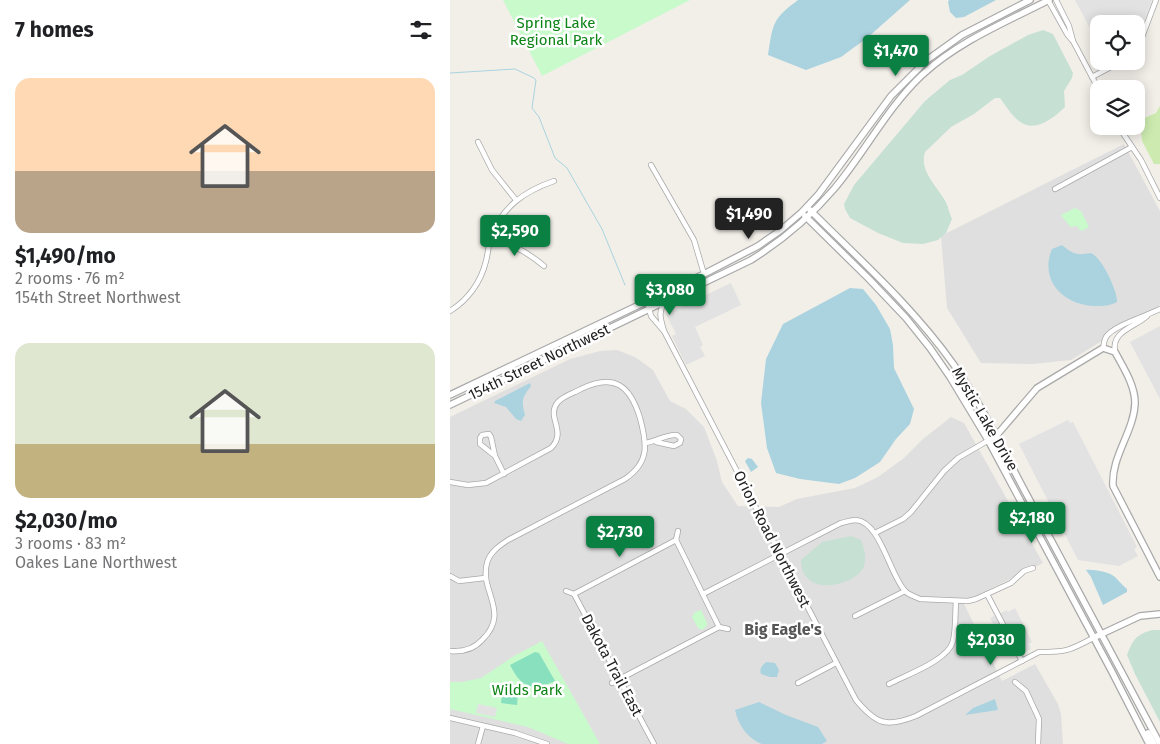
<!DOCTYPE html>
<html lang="en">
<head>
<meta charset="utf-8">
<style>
	:root { --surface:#fff; --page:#f6f6f6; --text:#202124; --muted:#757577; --accent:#0b8043 }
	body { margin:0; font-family:"Fira Sans",sans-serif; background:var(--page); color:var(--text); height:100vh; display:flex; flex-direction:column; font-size:19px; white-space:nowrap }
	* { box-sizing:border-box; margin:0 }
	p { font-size:16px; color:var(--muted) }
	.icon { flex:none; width:28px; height:28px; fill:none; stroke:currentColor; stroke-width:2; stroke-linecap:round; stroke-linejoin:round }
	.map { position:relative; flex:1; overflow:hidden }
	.drawer { display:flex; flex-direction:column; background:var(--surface); width:450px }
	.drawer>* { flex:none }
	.tools { position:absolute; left:640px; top:15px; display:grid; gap:10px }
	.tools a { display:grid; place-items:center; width:55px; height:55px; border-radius:10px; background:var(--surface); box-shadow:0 2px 12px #0003; font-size:25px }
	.price { position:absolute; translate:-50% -42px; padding:0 11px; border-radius:5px; background:var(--accent); color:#fff; font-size:16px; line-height:32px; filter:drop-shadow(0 1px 2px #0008) }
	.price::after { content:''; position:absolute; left:50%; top:30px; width:15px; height:11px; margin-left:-8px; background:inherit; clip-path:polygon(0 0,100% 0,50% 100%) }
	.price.selected { background:#222; color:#fff }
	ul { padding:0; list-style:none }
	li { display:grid; align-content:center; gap:10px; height:265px; padding:0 15px }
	li span { display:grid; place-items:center; height:155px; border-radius:15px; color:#555 }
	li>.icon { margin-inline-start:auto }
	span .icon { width:90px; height:90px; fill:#fffc; stroke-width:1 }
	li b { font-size:21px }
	h2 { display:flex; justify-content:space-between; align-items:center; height:60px; padding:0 15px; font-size:21px }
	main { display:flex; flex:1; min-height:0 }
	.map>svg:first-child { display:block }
</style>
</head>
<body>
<main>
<section class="drawer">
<h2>7 homes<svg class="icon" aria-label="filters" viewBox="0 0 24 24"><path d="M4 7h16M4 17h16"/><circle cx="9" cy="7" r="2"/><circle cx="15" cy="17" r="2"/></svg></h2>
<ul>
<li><span style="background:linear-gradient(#ffd9b3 60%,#b9a48a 0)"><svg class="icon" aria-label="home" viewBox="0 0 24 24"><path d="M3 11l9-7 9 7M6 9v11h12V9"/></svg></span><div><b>$1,490/mo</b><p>2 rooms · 76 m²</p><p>154th Street Northwest</p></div></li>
<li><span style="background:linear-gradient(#dfe7d0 65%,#c2b280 0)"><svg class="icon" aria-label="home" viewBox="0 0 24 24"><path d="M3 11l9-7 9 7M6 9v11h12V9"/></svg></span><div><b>$2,030/mo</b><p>3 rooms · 83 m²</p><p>Oakes Lane Northwest</p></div></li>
</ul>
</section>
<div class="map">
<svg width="710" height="744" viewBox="0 0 710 744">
	<rect width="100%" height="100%" fill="#f2efe9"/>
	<g fill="#e0dfdf">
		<polygon points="674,144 710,211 710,305 621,360 583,364 531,363 497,308 491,236"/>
		<polygon points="167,350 185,357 203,370 220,401 236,409 254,427 267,461 272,482 288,506 329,507 347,499 405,488 428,477 454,458 473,439 501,417 514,423 593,563 513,602 552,681 585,664 608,704 611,714 613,744 0,744 0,417 120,359 150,351"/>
	</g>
	<polygon fill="#cdebb0" points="710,106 710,164 704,164 692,141 690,120 706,113"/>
	<g fill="#c6e0d4">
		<path d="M593 30 603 34 623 73 622 78 614 91 615 107C605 117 586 132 572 123 563 118 556 106 550 98H545L524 114 501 127 475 152C469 170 486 185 494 199 498 205 499 212 502 219L496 233 488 240 473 244 453 243 428 233 400 218 395 209 394 204 404 185 475 101 500 80 512 75 540 56 578 35Z"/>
		<path d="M401 536 411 540C414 549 417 556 414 566 408 585 351 600 351 560L372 542Z"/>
		<path d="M702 630H710V722L685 674 677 655C683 639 686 635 702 630Z"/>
	</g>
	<g fill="#c8facc">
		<polygon points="53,0 240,0 92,76"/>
		<path d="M625 208 631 211 639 227 632 231 629 229 627 226 620 227C618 222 614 220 611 215Z"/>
		<polygon points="251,610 257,623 257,626 252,630 248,628 242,617 245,612"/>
		<polygon points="92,641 150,744 118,744 78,727 0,709 0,682 12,682 31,678 64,656"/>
	</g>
	<g fill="#88e0be">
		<path d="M85 652 89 653 105 681C81 692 71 687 60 665Z"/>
		<polygon points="52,693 68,695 67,705 51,703"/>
	</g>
	<g fill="#e2e2e2">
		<polygon points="625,0 702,0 686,45 686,24 649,24 649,45"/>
		<polygon points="281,283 291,305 245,327 253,345 250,347 255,356 236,365 222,336 226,334 216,314"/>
		<polygon points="710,326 710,399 680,342"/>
		<polygon points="618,420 620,423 623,422 687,547 684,549 688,556 669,566 628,560 569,444"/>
		<polygon points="565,608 582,642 579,644 581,649 572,653 568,646 563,648 555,632 549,635 540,618 557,610 558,612"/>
		<polygon points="28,704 47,708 45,717 26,713"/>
	</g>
	<g fill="#aad3df">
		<path d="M348 0H460L417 38 391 57 356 70 318 55C323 24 322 19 348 0Z"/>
		<polygon points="499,0 546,0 514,17 506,18 500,12 498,2"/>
		<path d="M612 245C618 250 624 255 633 254 638 254 640 252 644 255 653 261 668 292 667 302 660 306 653 306 645 306 613 305 589 280 602 249Z"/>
		<polygon points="400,288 413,289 426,305 440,329 443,345 444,368 464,409 460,424 446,439 430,462 405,478 389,484 350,479 326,473 317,448 311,403 316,359 333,324"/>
		<path d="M80 383 81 386C72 398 71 400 75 415L71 421 66 419 56 407 44 403 45 401Z"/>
		<polygon points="298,458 302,459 308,467 301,472 295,461"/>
		<path d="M636 570C643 569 660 572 665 577 669 581 672 585 677 589V592L653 605 641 577Z"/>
		<path d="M316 662 325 663 329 670 327 677H320L311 674C309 668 312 666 316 662Z"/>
		<polygon points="545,699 548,710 515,715 523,708"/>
		<path d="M309 702 336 715 368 727 377 741 372 744H312C298 739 288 725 285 710Z"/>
	</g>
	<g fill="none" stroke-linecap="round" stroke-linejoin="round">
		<polyline stroke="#aad3df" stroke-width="1" points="0,73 65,69 84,78 86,80 82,108 89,117 105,158 117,168 152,229 175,285"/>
		<defs>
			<g id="minor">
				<polyline points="598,0 617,34 622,40"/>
				<polyline points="606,0 619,26 623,41 649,90"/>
				<polyline points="686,53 706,0"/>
				<polyline points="642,77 672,61"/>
				<polyline points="668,126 691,160 710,198"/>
				<polyline points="28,142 42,170 66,200"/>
				<polyline points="201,165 244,240 254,274"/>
				<polyline points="605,189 682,147"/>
				<path d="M41 238C63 245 76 251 94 266"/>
				<polyline points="197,300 201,316 213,330"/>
				<path d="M216 302C207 311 211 320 214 331L406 700C426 724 436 728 466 716L589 652C616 652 619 651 643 638"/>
				<path d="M0 311C18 300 31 282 36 261 38 254 38 246 41 238 51 207 75 191 104 181"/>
				<path d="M653 348C654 345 654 340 656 337 664 325 697 316 710 309"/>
				<path d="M665 352C661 331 685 327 697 316"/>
				<path d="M196 443C206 441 217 434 227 435L231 439 230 443 224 446 206 442"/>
				<polyline points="45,456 30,444 30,438 32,435 39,434 41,437 45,456 54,474"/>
				<path d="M0 482 18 485 36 483 101 448C118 431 95 417 108 402 113 396 124 393 131 389 164 373 180 385 190 418 197 444 200 462 175 479L58 540C49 546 40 552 37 563 29 591 61 612 32 640 24 649 12 652 0 651"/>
				<polyline points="425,533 453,519 461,512 494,471 508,458 546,436"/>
				<polyline points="226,540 269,627"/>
				<polyline points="226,540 228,531"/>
				<polyline points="0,576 9,581 35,578"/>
				<polyline points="116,591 124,594 204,744"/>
				<polyline points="124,594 226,540"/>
				<path d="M253 594 391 523C396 522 401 520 406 520 431 522 440 577 456 592 460 595 465 597 470 599L518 601 526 599 561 583 574 571 583 568"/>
				<polyline points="537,594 572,661"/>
				<polyline points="405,616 455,591"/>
				<polyline points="269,627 278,629"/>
				<polyline points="565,682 576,691 589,719 588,744"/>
				<polyline points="162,683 269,627"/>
				<polyline points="348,683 386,663"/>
				<path d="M439 684C456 675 499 660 503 641 506 628 505 614 506 601"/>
				<polyline points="0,718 65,733 97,744"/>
				<polyline points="28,744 33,726"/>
			</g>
			<g id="tertiary">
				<path d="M360 210C410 260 463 307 504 365 533 406 554 453 578 497 622 579 666 661 710 744"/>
				<polyline points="355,216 419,279 456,318 480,348 500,377 538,440 661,670 699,744"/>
				<polyline points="0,395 254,274 308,246 331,230 352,212 368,195 441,96 477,60 512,35 580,0"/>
				<path d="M0 405 301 260C333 240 360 217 384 189 415 152 437 108 472 75 509 41 556 22 599 0"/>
				<path d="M546 436 587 388 653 348 665 352C673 367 685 385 685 403 684 432 661 456 663 486L710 577"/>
				<polyline points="643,638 690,616 710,614"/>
				<polyline points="698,733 704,744"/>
			</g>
		</defs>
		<use href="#minor" stroke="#a9a9a9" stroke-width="6"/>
		<use href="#tertiary" stroke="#a9a9a9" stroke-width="8"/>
		<use href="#minor" stroke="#fff" stroke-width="4.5"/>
		<use href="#tertiary" stroke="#fff" stroke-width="5.5"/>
	</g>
	<g text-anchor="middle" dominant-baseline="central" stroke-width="5" stroke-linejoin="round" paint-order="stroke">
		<g font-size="15" fill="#0c8416" stroke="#fff">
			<text x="106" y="23">Spring Lake<tspan x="106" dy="17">Regional Park</tspan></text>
			<text x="77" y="690">Wilds Park</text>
		</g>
		<g font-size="15" fill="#222" stroke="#fff">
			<text transform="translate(89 362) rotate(-26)">154th Street Northwest</text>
			<text transform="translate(535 419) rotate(60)">Mystic Lake Drive</text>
			<text transform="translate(322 539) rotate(63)">Orion Road Northwest</text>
			<text transform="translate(162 665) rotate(62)">Dakota Trail East</text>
		</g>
		<g font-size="16" font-weight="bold" fill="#555" stroke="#fff">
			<text x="333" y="629">Big Eagle's</text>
		</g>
	</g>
</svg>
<div class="tools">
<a><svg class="icon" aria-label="locate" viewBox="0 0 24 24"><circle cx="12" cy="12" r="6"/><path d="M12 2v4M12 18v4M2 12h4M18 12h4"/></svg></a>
<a><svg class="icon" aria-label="layers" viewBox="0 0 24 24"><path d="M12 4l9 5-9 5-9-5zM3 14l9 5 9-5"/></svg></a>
</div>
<b class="price" style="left:446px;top:77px">$1,470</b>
<b class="price selected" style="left:299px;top:240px">$1,490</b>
<b class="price" style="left:65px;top:257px">$2,590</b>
<b class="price" style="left:220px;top:316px">$3,080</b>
<b class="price" style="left:582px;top:544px">$2,180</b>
<b class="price" style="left:170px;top:558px">$2,730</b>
<b class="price" style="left:541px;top:666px">$2,030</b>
</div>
</main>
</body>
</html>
